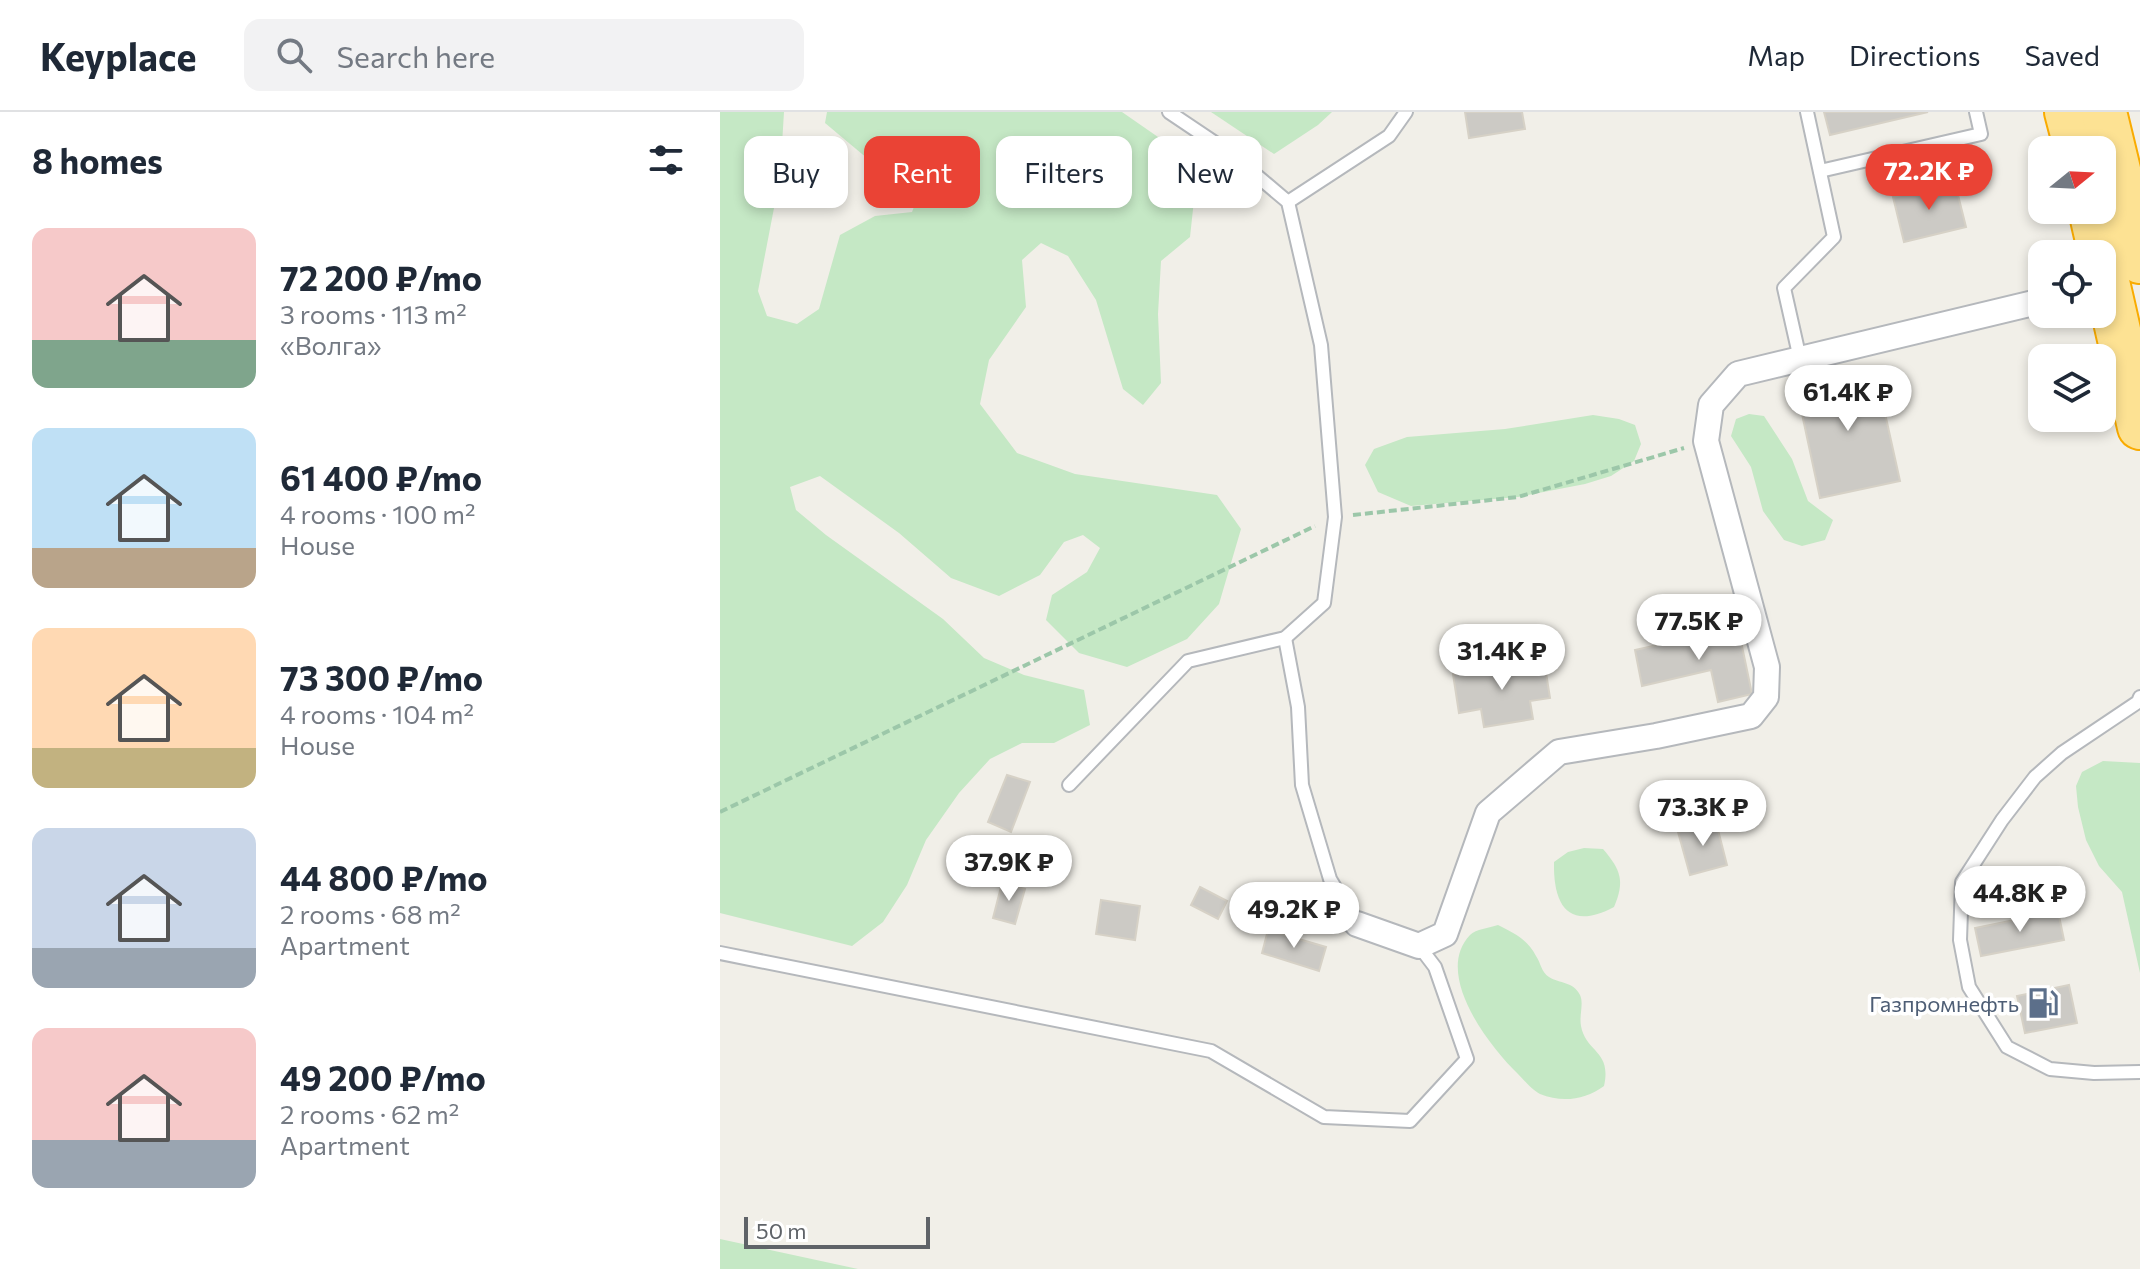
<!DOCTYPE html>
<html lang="en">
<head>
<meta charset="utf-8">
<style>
	:root { --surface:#fff; --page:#f2f2f3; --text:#1f2937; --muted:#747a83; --line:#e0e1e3; --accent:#ea4335 }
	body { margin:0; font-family:Commissioner,sans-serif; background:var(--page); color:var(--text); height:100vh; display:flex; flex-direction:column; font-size:30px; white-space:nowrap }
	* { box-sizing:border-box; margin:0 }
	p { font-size:26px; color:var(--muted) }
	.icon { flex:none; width:44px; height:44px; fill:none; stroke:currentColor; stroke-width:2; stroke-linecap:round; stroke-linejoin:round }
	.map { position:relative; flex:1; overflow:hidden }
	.sheet { display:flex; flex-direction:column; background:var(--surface); width:720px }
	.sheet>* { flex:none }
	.top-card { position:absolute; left:24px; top:24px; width:760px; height:72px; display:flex; gap:16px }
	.needle { width:52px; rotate:72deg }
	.tools { position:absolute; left:1308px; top:24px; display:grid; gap:16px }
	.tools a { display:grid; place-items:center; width:88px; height:88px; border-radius:16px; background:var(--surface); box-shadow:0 4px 12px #0003; font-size:40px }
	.scale { position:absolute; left:24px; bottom:20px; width:186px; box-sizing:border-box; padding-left:8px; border:4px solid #5f6368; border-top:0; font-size:22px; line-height:28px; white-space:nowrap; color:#5f6368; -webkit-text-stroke:6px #fff; paint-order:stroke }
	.price { position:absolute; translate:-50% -68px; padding:0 18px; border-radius:28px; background:#fff; color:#222; font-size:26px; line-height:52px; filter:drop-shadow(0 2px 4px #0008) }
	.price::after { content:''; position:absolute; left:50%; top:48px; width:24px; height:18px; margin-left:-12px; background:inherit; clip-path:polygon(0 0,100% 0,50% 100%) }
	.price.current { background:var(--accent); color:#fff }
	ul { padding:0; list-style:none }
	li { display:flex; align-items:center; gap:24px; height:200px; padding:0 32px }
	li span { display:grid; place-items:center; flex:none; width:224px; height:160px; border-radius:16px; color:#555 }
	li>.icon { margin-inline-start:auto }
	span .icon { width:96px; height:96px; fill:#fffc; stroke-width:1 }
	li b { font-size:34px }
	h2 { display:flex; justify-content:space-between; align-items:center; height:96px; padding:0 32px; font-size:34px }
	.pill { padding:0 28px; border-radius:16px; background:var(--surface); box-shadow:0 4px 12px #0003; font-size:28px; line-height:72px }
	.pill.current { background:var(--accent); color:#fff }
	header { display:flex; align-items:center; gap:48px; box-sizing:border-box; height:112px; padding:0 40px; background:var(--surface); border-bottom:2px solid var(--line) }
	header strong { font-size:38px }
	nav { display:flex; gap:44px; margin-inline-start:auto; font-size:28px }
	.search { width:560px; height:72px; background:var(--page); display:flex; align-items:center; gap:20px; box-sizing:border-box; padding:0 28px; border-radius:16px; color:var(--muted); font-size:30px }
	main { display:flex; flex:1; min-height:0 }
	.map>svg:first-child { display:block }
</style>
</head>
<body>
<header>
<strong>Keyplace</strong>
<div class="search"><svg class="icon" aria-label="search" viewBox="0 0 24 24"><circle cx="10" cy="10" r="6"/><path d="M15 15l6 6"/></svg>Search here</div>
<nav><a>Map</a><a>Directions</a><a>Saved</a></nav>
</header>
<main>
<section class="sheet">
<h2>8 homes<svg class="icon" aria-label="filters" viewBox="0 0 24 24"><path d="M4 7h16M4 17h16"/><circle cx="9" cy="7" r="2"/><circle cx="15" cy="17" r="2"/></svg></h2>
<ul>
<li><span style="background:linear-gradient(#f6c9c9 70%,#7fa58c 0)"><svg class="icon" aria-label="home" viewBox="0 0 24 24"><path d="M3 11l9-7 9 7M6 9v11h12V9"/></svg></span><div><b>72 200 ₽/mo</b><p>3 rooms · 113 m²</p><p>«Волга»</p></div></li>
<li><span style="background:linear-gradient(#bfe0f5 75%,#b9a48a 0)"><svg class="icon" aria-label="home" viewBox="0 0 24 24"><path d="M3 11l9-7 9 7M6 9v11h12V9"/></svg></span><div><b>61 400 ₽/mo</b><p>4 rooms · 100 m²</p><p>House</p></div></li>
<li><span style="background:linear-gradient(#ffd9b3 75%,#c2b280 0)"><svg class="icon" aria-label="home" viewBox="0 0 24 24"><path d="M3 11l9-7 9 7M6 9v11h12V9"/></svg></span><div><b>73 300 ₽/mo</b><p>4 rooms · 104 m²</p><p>House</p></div></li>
<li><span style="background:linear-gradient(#c9d6e8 75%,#9aa5b1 0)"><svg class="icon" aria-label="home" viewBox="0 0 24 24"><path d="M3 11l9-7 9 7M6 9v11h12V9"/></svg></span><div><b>44 800 ₽/mo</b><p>2 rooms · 68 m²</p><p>Apartment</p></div></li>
<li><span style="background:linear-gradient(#f6c9c9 70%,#9aa5b1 0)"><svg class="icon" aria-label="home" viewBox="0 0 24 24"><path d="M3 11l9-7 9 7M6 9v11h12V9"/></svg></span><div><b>49 200 ₽/mo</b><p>2 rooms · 62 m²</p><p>Apartment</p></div></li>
</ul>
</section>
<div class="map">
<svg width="1420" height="1157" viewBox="0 0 1420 1157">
	<rect width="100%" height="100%" fill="#f1efe8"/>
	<g fill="#c5e8c5">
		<polygon points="0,0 64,0 60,65 38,179 47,204 77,212 99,197 120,123 155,104 192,100 206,63 148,47 105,11 107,0 402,0 451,34 474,88 470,125 441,149 438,202 441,271 423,293 403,277 376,188 348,144 321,131 302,148 306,195 269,248 260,292 297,341 355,362 497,383 521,417 499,492 467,527 407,555 359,541 326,508 332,483 367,460 380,436 363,423 344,430 320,463 279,484 231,466 179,421 100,364 70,375 76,398 106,423 223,507 264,546 304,563 364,578 370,613 334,631 302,631 270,647 239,681 206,728 187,773 163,810 132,834 0,801"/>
		<polygon points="491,0 612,0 598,13 554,42"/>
		<polygon points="1029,302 1044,304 1072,347 1088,389 1113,408 1105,428 1082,434 1064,428 1043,399 1031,355 1011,324 1016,307"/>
		<polygon points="873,303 899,307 915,313 921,332 914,349 891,364 865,372 798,385 691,394 658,380 645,353 654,337 687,325 785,317"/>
		<polygon points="1383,649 1420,651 1420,861 1402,780 1379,754 1366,728 1358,695 1356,674 1362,660"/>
		<path d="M864 736 883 737C901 758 905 769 894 795 849 819 833 794 834 750L848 740Z"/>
		<path d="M778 813C794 821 807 827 816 844 821 851 821 860 829 865 840 872 853 869 860 883 864 891 859 904 861 914 866 941 892 938 884 974 865 988 842 991 820 982 812 978 804 968 798 962 769 934 713 862 750 823 756 817 769 816 778 813Z"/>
		<polygon points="0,1127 138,1157 0,1157"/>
	</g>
	<g fill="#cccac5" stroke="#d6d1c6" stroke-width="2">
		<polygon points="745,0 802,0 805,17 749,26"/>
		<polygon points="1104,0 1208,0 1110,23"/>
		<polygon points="1235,71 1246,115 1184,130 1173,85"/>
		<polygon points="1155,256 1180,369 1100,386 1076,274"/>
		<polygon points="1018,515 1032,582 998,590 991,558 922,574 915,538"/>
		<polygon points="824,548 830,586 810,589 813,607 764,615 761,597 739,601 733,562"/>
		<polygon points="287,663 310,670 291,720 268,710"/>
		<polygon points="996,710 1007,753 970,763 958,720"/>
		<polygon points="282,771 305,777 295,812 273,806"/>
		<polygon points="480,775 507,789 498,807 471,793"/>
		<polygon points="381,788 420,794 415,828 376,822"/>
		<polygon points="1338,799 1344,828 1261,844 1255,816"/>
		<polygon points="548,818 606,835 599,859 542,841"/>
		<polygon points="1349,873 1357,911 1305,921 1297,884"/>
	</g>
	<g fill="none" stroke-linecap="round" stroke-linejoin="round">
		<defs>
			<g id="lane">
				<polyline points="1100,59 1261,22 1256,0"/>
				<polyline points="568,90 669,24 686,0"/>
				<polyline points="1080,247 1064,176 1114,125 1087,0"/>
				<polyline points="565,526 578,595 582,673 610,767 637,812"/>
				<polyline points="1420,585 1418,590 1342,641 1315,665 1282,708 1242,770 1240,828 1249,875 1287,935 1330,957 1374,961 1420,960"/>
				<polyline points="349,673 468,549 565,526 604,491 615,405 601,233 568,90 510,41 449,0"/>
				<polyline points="0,841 491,939 604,1005 690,1009 747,947 715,855 699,834"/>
			</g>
			<polyline id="street" points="637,812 699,834 725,822 768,701 839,640 936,624 1031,604 1046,585 1047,555 986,329 991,293 1018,262 1322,189"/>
			<g id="highway">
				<polyline points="1347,0 1357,38"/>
				<polyline points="1384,0 1420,149"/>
				<polyline points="1371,98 1381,142"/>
				<polyline points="1382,148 1420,315"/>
			</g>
		</defs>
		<use href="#lane" stroke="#b5b8bc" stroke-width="16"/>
		<use href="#street" stroke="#b5b8bc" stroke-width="28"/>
		<use href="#highway" stroke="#f9ab00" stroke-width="48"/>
		<g stroke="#9cc7a9" stroke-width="4" stroke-dasharray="8 4" stroke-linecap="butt">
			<polyline points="633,403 798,385 964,336"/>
			<polyline points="0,700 595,414"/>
		</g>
		<use href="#lane" stroke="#fff" stroke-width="12"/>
		<use href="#street" stroke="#fff" stroke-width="24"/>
		<use href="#highway" stroke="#fde293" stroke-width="44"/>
	</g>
	<defs>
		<symbol id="fuel-bare" viewBox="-9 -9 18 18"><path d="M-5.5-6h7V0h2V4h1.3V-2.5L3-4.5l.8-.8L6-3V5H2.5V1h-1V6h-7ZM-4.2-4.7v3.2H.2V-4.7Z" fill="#5c6f8a" stroke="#fff" stroke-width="2.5" paint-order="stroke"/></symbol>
	</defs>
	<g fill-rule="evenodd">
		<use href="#fuel-bare" x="1301" y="869" width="44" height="44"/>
	</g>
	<g text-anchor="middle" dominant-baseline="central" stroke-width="7" stroke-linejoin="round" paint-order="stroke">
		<g font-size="22" fill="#4e5e75" stroke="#fff" text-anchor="end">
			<text x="1299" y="891">Газпромнефть</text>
		</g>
	</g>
</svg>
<div class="tools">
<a><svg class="needle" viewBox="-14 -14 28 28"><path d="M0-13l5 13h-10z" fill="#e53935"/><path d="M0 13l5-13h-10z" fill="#747a83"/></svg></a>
<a><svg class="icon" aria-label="locate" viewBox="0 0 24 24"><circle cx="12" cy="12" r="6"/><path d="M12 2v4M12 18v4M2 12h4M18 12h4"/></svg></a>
<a><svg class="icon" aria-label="layers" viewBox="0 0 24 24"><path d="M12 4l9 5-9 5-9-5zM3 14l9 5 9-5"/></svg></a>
</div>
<div class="scale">50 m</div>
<b class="price current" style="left:1209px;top:100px">72.2K ₽</b>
<b class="price" style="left:1128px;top:321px">61.4K ₽</b>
<b class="price" style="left:979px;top:550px">77.5K ₽</b>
<b class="price" style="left:782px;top:580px">31.4K ₽</b>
<b class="price" style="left:983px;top:736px">73.3K ₽</b>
<b class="price" style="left:289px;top:791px">37.9K ₽</b>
<b class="price" style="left:1300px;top:822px">44.8K ₽</b>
<b class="price" style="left:574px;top:838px">49.2K ₽</b>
<div class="top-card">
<a class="pill">Buy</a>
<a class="pill current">Rent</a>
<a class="pill">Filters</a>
<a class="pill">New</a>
</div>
</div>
</main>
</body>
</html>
